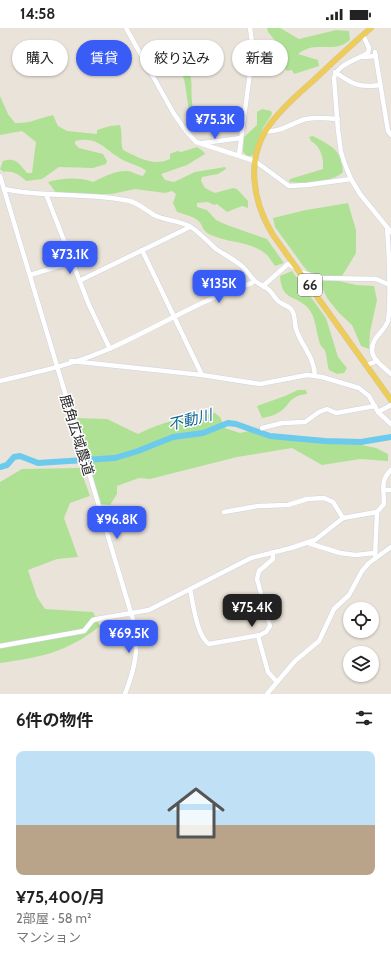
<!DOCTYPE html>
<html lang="ja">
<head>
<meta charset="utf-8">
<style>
	:root { --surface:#fff; --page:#f6f6f6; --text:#222; --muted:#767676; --line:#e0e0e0; --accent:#395cf7 }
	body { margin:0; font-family:Cabin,"Noto Sans JP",sans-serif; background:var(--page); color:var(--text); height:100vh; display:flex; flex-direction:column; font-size:15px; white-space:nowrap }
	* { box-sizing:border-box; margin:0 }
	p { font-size:13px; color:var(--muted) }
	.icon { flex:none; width:22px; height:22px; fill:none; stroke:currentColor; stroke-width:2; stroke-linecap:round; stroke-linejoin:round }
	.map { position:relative; height:666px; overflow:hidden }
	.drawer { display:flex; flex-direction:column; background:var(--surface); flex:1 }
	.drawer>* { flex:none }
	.guide { position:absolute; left:12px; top:12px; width:367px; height:36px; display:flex; gap:8px }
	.buttons { position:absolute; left:343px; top:574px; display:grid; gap:8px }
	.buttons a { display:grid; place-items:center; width:36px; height:36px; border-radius:50%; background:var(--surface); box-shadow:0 1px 3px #0004; font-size:20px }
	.price { position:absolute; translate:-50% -34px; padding:0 9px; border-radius:8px; background:var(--accent); color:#fff; font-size:13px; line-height:26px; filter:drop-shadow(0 1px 2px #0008) }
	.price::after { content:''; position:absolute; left:50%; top:24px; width:12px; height:9px; margin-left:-6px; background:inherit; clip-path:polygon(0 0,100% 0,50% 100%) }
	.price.on { background:#222; color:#fff }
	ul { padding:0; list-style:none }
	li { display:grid; align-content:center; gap:8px; height:212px; padding:0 16px }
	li+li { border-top:1px solid var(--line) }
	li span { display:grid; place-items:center; height:124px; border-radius:8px; color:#555 }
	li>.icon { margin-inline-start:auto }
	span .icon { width:72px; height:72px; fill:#fffc; stroke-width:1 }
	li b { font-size:17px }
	h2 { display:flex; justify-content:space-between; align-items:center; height:48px; padding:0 16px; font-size:17px }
	.chip { padding:0 14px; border-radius:18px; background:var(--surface); box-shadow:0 1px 3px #0004; font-size:14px; line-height:36px }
	.chip.on { background:var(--accent); color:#fff }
	.status { display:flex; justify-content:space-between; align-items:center; height:28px; padding:0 20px; background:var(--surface); direction:ltr }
	.status svg { height:11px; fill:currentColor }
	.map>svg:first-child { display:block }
</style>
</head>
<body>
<div class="status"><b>14:58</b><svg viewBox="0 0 49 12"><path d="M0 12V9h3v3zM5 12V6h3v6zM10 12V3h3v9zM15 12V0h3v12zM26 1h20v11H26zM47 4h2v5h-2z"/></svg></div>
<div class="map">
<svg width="391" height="666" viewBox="0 0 391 666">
	<rect width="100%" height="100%" fill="#eae3d9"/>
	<g fill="#afe195">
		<path d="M267 0H280L299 11 336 2 349 3 350 12C333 27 316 11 298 26L318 32 319 38 294 46 292 42 287 43C280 36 281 30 282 21L268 4Z"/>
		<path d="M154 16 158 18 171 39 189 43C195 58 187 76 198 89 203 94 211 97 216 102L210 104 198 100C185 83 189 68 183 48L171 44 167 39 161 38 156 32 151 17Z"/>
		<path d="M0 68 8 86 15 95C30 96 39 90 53 87L58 98 67 103 97 106V102L110 98 120 97C123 106 120 114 123 122 137 129 154 139 170 131V126L177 123 181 124 197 119 203 123 205 126 187 137 161 146 165 152 174 154 195 144 225 139 226 141 218 146 202 149 201 153 205 160 215 165 233 160 237 161 248 173V180L242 178 227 184 217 176 214 177 208 174 197 175V179L207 182 216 192 227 197 267 211 284 235 275 238C272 234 269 229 266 226 251 213 228 215 211 207 206 205 203 201 201 196 196 188 185 187 177 184L173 175 176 166 172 163 165 165 135 161 112 166H57L48 154C62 150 79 149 93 154 103 149 116 142 128 143 133 144 137 147 143 148L146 143C141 138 131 136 123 132 106 123 98 107 75 113V116L79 120 103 126 107 133 106 136 93 140 59 139 42 151 26 153C20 147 12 142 4 144L0 141 3 133C16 129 19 136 27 145H32L36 114 22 103 0 107Z"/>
		<polygon points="262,81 271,83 272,86 263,100 253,127 248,129 243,124 244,109 257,97 257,84"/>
		<path d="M313 108C331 118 342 121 343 144 334 154 303 156 289 154L290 151 323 141C324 130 321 119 311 113L309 109Z"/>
		<polygon points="348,175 356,202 356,225 339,253 356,257 374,258 377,272 370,304 369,321 361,318 352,297 339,285 327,270 321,257 304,239 275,199 273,190 306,182"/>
		<path d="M292 243 326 290 338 329 347 340 344 345 337 346 329 342C327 336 327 328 325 323 324 320 321 319 320 316 316 305 316 288 308 280 295 266 282 274 280 248Z"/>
		<path d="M298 362H306L307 366C287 368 291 378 278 385 273 388 267 389 262 390L257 378 285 368Z"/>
		<path d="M215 385 220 389 225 400 240 405 249 403 268 408 362 417 376 420 388 426V433L360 431 322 437 292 420 237 429 150 451 139 450 117 458V466L110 477 101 476 76 390 107 391 138 406C161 394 189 388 215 385Z"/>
		<path d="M80 440 90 468 70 475 64 490 78 529 57 531 28 542 37 569 45 581 93 584 100 598C66 625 41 629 0 635V454L22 441Z"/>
	</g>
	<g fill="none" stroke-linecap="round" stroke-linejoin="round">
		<polyline stroke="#6ccaec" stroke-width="6" points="0,439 7,437 14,429 20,428 38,435 115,430 138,423 173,409 203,405 228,395 236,396 270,408 325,413 361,414 391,409"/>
		<defs>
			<g id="minor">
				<polyline points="126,0 174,86 186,103 196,114 255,133 289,158 307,157 351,151"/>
				<path d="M363 7 369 20 368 25C357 32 337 36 334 50L338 102 341 124 344 134 351 151 360 166 391 204"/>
				<polyline points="375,24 388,103 391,107"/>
				<polyline points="363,29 376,28"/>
				<path d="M335 44C353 56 358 60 380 57"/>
				<path d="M266 103C280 105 293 94 306 91 317 89 327 90 338 91"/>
				<polyline points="203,115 241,110"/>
				<polyline points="239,127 253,22 250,0"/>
				<path d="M0 148 134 595C139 622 135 640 125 666"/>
				<path d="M4 161C45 170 88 164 130 173 139 176 146 182 154 187 166 193 179 192 191 199 200 205 208 214 216 221 225 227 236 232 244 240 248 244 251 250 255 253 260 257 266 259 270 263 273 266 275 270 278 273 281 276 287 277 291 281 296 287 294 294 296 301 302 319 314 328 315 348"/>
				<polyline points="46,166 89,277 110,321"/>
				<path d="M387 201C389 221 391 276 388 293 384 304 372 309 372 322 372 332 385 340 391 346"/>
				<polyline points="142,222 202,347"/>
				<polyline points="300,244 320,250 376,251 390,257"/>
				<polyline points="30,247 73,234"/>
				<polyline points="81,252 190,199"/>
				<polyline points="263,258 288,236 294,239"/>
				<polyline points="71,333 202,347 260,356 307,347 322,349 359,360 369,368 378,384 391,396"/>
				<polyline points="367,337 377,333"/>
				<path d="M0 353C37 344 76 336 111 320 158 299 202 271 252 255L254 252"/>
				<polyline points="378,384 391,377"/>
				<polyline points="262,400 282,395 305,394 319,384 327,381 336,385 375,378"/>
				<polyline points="384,462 391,462"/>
				<polyline points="224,484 258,478 288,477 307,471 324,470 333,474 343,490"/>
				<polyline points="308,515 340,525 356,527 374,525"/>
				<path d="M375 529 377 484 384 476C384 462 380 452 391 442"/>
				<path d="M190 561C193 575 197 609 209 616L260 607 266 604 270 598 257 551 259 543 273 531V524"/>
				<polyline points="258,608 268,644 277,654"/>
				<polyline points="0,618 84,603 93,592 97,591 149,582 251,530 291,520 315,512 343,490 377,484"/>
				<polyline points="267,666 295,633 319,613 334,581 349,567 362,543 369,535 391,519"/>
			</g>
			<path id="major" d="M371 0C351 17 333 34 314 52 299 65 283 79 271 95 245 129 252 173 273 207L391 372"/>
		</defs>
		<use href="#minor" stroke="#ced2e1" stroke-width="5.5"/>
		<use href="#major" stroke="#c3c3c3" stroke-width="6"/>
		<use href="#minor" stroke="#fff" stroke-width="4.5"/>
		<use href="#major" stroke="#eecc5a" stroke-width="5.5"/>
	</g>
	<g text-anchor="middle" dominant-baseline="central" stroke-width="3" stroke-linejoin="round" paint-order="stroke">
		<rect fill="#fff" stroke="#686868" stroke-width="1" x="298" y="246" width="24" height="22" rx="3"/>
		<g font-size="13" font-weight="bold" fill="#272727">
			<text x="310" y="257">66</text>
		</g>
		<g font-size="14" fill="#272727" stroke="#fff">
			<text transform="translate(77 407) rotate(73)">鹿角広域農道</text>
		</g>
		<g font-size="15" font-style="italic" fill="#0f6694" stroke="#fff">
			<text transform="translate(190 392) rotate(-14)">不動川</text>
		</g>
	</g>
</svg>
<div class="buttons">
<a><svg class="icon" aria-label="locate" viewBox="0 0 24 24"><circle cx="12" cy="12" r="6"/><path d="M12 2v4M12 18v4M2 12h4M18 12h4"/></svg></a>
<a><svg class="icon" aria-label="layers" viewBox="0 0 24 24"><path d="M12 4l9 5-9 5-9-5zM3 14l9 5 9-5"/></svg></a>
</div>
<b class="price" style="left:215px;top:112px">¥75.3K</b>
<b class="price" style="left:70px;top:247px">¥73.1K</b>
<b class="price" style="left:219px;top:276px">¥135K</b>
<b class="price" style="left:117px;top:512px">¥96.8K</b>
<b class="price on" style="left:252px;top:600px">¥75.4K</b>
<b class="price" style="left:129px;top:626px">¥69.5K</b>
<div class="guide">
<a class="chip">購入</a>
<a class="chip on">賃貸</a>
<a class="chip">絞り込み</a>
<a class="chip">新着</a>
</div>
</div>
<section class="drawer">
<h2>6件の物件<svg class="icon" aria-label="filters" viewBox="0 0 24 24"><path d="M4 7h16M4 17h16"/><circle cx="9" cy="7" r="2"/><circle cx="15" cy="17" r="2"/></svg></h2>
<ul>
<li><span style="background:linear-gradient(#bfe0f5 60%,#b9a48a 0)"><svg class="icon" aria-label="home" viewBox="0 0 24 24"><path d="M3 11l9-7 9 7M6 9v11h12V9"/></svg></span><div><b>¥75,400/月</b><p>2部屋 · 58 m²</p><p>マンション</p></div></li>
</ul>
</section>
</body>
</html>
